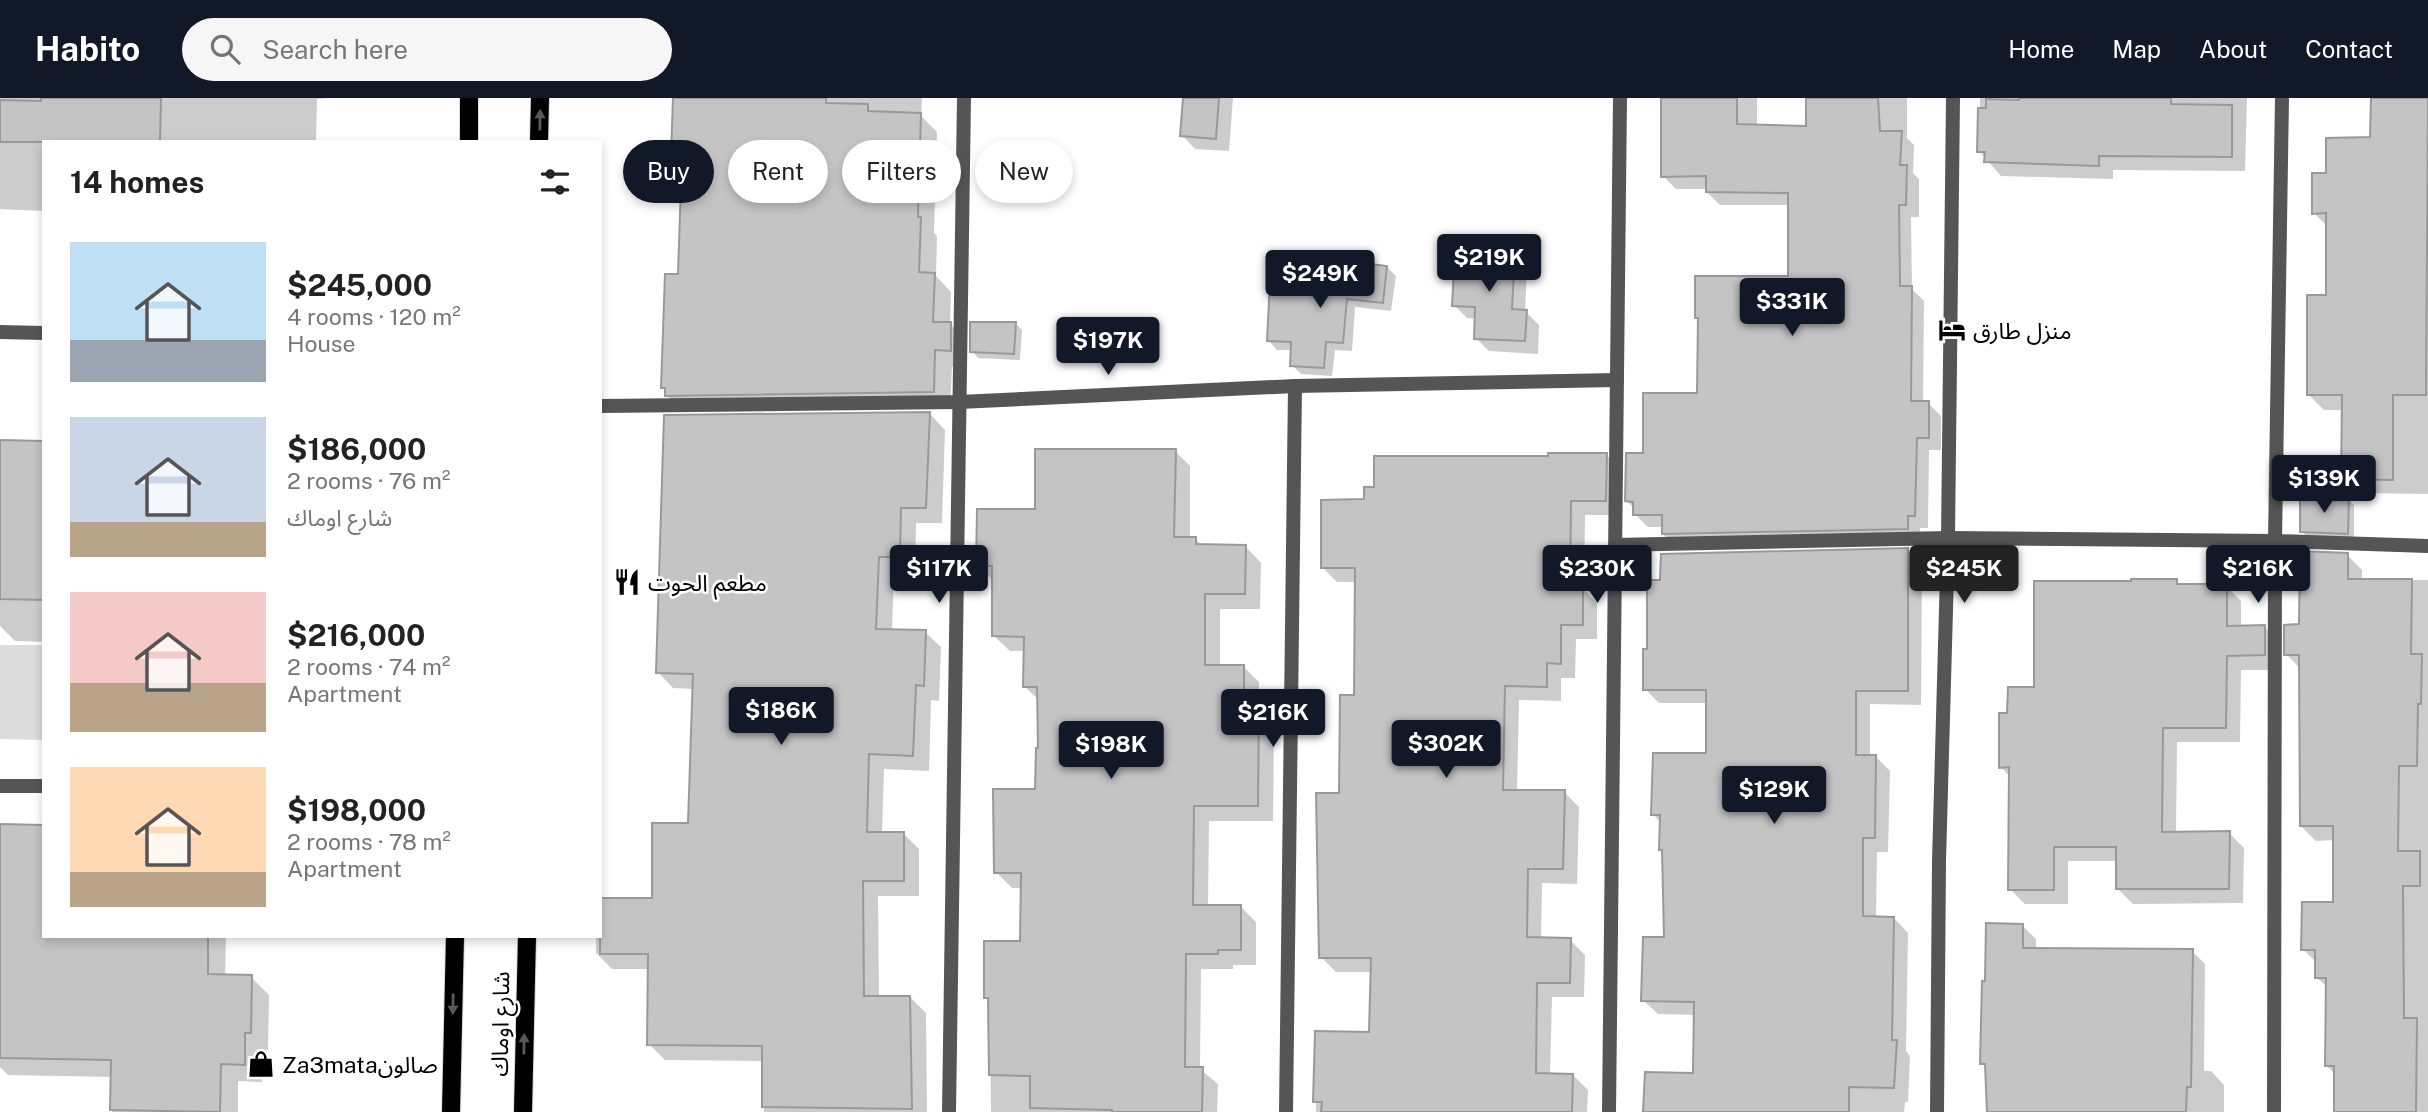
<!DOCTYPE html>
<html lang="en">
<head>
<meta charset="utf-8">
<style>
	:root { --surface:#fff; --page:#f6f6f6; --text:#222; --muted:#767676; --accent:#111827 }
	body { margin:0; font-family:"Public Sans","Noto Sans Arabic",sans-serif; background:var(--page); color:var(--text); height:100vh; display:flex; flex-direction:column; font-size:26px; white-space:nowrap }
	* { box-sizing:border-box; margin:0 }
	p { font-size:23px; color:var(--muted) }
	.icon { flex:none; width:38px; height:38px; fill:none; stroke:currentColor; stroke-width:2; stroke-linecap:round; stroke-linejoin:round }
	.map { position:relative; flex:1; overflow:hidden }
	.panel { position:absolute; left:42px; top:42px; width:560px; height:798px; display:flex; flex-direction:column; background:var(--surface); border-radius:0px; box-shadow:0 4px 10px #0003 }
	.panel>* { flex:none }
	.banner { position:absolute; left:623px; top:42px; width:665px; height:63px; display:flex; gap:14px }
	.price { position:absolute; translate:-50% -60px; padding:0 16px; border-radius:7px; background:var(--accent); color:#fff; font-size:23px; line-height:46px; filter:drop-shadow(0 2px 4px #0008) }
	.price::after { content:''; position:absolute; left:50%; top:42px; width:21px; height:16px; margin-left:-10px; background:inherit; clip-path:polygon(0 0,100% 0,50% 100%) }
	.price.active { background:#222; color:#fff }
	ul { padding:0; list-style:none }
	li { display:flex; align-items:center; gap:21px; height:175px; padding:0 28px }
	li span { display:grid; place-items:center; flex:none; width:196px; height:140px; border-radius:0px; color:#555 }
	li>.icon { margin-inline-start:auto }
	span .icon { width:84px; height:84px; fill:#fffc; stroke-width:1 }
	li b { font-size:30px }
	h2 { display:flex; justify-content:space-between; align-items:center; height:84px; padding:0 28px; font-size:30px }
	.pill { padding:0 24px; border-radius:32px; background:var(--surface); box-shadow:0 4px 10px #0003; font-size:24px; line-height:63px }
	.pill.active { background:var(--accent); color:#fff }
	header { display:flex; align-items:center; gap:42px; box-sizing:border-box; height:98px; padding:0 35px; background:var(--accent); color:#fff }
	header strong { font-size:33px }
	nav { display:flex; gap:38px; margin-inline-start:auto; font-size:24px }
	.search { width:490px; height:63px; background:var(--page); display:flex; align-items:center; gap:18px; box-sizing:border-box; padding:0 24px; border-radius:38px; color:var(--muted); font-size:26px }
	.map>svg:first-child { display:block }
</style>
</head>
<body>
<header>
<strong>Habito</strong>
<div class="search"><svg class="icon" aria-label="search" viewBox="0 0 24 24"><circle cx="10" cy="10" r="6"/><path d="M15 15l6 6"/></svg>Search here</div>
<nav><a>Home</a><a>Map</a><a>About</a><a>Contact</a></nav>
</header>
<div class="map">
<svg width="2428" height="1014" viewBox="0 0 2428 1014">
	<rect width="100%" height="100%" fill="#fff"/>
	<polygon fill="#dcdcdc" points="0,547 44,547 44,642 0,641"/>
	<g fill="#0003">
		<polygon points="0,0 331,0 317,1 316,44 44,44 44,113 0,111"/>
		<polygon points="675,0 922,0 921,18 937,34 934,135 937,138 936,178 951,194 950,226 967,243 967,269 952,269 950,310 683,314 666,297 666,293 663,289 680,178 683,95 672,84"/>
		<polygon points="1185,0 1233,0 1229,53 1195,51 1182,37"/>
		<polygon points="1662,0 1757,0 1757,28 1808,29 1808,0 1907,0 1907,40 1914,47 1913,75 1919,81 1919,119 1911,119 1912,191 1924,203 1923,305 1928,305 1941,318 1941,352 1929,352 1928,430 1920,430 1920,443 1676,449 1663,436 1664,429 1648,429 1635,416 1635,411 1627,403 1644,357 1699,297 1699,222 1697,219 1789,180 1789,107 1720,107 1707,94 1707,91 1676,91 1663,78"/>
		<polygon points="1980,0 2247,0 2245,73 2113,72 2113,81 2001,78 1979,53"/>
		<polygon points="2372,0 2428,0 2428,396 2358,395 2343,381 2344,312 2324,312 2309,297 2328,198 2328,129 2314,115 2328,76 2372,41"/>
		<polygon points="1514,156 1527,169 1525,213 1539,227 1538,256 1489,253 1476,240 1476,221 1467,220 1454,207"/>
		<polygon points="1387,169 1396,178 1391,213 1355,209 1352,253 1335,252 1332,278 1301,276 1292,267 1292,252 1277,252 1268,242 1337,190"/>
		<polygon points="1016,226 1022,232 1020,262 978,260 972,253"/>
		<polygon points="930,316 945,332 942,425 916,425 915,474 894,474 892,533 925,534 941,549 939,603 931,602 929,673 884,671 882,736 904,736 919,751 919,798 878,798 879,899 910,899 926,915 927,1014 764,1014 764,963 665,962 649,946 649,871 612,871 596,855 596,838 600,838 653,802 690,727 694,591 673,590 658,574"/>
		<polygon points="0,344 44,345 43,544 15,543 0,528"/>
		<polygon points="1175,353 1190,368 1190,441 1195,441 1203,448 1246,449 1261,465 1260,511 1220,511 1220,569 1244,569 1259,584 1259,607 1274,621 1273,723 1209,723 1208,808 1241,809 1256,824 1256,867 1233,867 1233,871 1201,871 1200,971 1218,986 1217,1014 991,1014 990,904 985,899 1022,845 1022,790 1012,790 996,774 1037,693 1039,602 1025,589 1025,553 1010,553 994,538 994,484 978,467 1037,413"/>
		<polygon points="1606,357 1621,371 1620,417 1585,417 1584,492 1597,505 1597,541 1576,541 1575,580 1561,580 1561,603 1519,602 1517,694 1564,694 1579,709 1577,786 1542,785 1541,841 1570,842 1585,857 1584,899 1552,899 1550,977 1573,977 1588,992 1587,1014 1316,1014 1317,934 1371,935 1372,874 1336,874 1321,859 1355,598 1357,484 1337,484 1322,469 1365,403 1549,360"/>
		<polygon points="2348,401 2354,407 2354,441 2308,440 2302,433"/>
		<polygon points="1907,452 1922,467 1921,607 1870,606 1870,658 1875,658 1890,673 1888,754 1877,754 1876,820 1894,820 1908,835 1906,953 1910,958 1908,1004 1905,1004 1904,1014 1645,1014 1694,977 1696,917 1658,916 1643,902 1666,841 1661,725 1653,716 1708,657 1708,605 1659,605 1645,591"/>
		<polygon points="2347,457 2362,472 2362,482 2428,482 2428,1014 2336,1014 2336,977 2327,968 2328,890 2317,880 2317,865 2303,851 2335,806 2335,742 2316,743 2301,728 2301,571 2286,556 2301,528"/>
		<polygon points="2176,483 2181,488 2226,488 2241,503 2241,529 2265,529 2279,544 2279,572 2241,572 2240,644 2177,644 2176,736 2229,735 2244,750 2243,805 2133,806 2118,791 2118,763 2068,763 2068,806 2025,806 2010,791 2010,679 2001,669 2009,617 2036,591"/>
		<polygon points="0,728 44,838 226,838 225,878 251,879 269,897 268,952 262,952 262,984 238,983 238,1014 112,1014 112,979 8,977 0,969"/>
		<polygon points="2022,827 2036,841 2036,852 2192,853 2205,866 2204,973 2211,973 2224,987 2224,1014 1989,1014 1987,971 1982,965 1987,885"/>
	</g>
	<g fill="#c4c4c4" stroke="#999" stroke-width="2">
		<polygon points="41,0 161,0 160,44 0,44 0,2 41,3"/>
		<polygon points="673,0 826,0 826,5 868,6 868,13 921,15 918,119 921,119 919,174 935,175 933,224 951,224 951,253 935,252 934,294 665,298 665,290 661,290 665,176 678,176 681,86 670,85"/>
		<polygon points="1183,0 1219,0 1216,41 1180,38"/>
		<polygon points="1661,0 1737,0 1737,26 1806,28 1806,0 1878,0 1880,33 1902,33 1900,67 1907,67 1906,107 1899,107 1900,188 1912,188 1911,303 1929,303 1929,340 1917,340 1915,418 1908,418 1908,431 1662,436 1662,417 1633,417 1633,404 1625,403 1626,355 1643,355 1643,295 1697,295 1698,220 1695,220 1695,178 1788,178 1788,95 1706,94 1706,78 1661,79"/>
		<polygon points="2019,0 2171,0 2171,6 2232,7 2232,59 2099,58 2099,68 1984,64 1985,54 1977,54 1978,10 1986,10 1986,1 2019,2"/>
		<polygon points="2371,0 2428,0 2426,297 2393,297 2393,382 2341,381 2342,297 2307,297 2307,197 2326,197 2326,115 2312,116 2312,75 2326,75 2326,40 2370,39"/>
		<polygon points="1455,151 1515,154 1512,211 1527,212 1525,243 1474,241 1475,209 1452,208"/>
		<polygon points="1339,162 1387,168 1383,205 1347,201 1343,245 1326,244 1324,270 1290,268 1291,244 1267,243 1270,183 1336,188"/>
		<polygon points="970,224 1016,224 1014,256 970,254"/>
		<polygon points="930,314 926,410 901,410 900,459 879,459 876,531 926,532 924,588 916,587 913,658 869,656 867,734 904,734 904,783 863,783 864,898 910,898 912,1011 762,1009 762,948 647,947 648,856 600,856 600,800 652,800 652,725 688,725 693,576 656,575 664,317"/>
		<polygon points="0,342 44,343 44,502 0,501"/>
		<polygon points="1035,351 1176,351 1174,439 1196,439 1196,446 1246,447 1245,496 1205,496 1205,567 1244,567 1244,604 1259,604 1258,708 1194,708 1193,807 1241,807 1241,852 1218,852 1218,856 1186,856 1185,969 1203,969 1202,1014 1112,1014 1112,1012 1030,1010 1030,978 989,977 988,900 984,900 984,843 1020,843 1021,775 994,775 993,691 1035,691 1036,650 1038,650 1037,589 1023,589 1024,539 992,538 992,468 976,468 977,411 1035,411"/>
		<polygon points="1548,355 1607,355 1606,403 1571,403 1570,488 1583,488 1583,527 1561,527 1561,566 1547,565 1547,589 1505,588 1503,692 1565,692 1563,771 1528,771 1527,839 1571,840 1570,885 1537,885 1536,975 1573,976 1572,1014 1321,1014 1322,1004 1313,1004 1315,933 1369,934 1371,860 1319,860 1316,695 1339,695 1340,597 1354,597 1355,470 1321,470 1321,402 1364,401 1364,389 1374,389 1374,358 1548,358"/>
		<polygon points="2300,398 2349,399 2348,436 2300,434"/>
		<polygon points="1908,450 1908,593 1856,593 1856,657 1876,657 1875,740 1863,740 1863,818 1894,819 1892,942 1897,942 1894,990 1849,989 1849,1014 1643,1014 1645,974 1693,975 1694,904 1641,903 1643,839 1664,839 1662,752 1659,752 1660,717 1651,717 1653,655 1706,655 1706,592 1643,592 1643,551 1647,551 1647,482 1660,482 1661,456"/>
		<polygon points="2300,453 2348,455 2348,481 2412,481 2411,556 2422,556 2421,606 2418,606 2417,668 2399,668 2398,753 2420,753 2420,788 2403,788 2404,920 2417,920 2416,1014 2334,1014 2334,968 2325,968 2326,880 2315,880 2315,852 2301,852 2302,804 2333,804 2333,728 2300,728 2299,557 2284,557 2284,527 2299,526"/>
		<polygon points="2131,481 2177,481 2177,486 2227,486 2227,528 2265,527 2265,557 2227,558 2226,630 2163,630 2162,734 2230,733 2229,791 2116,791 2116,749 2054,749 2054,792 2008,792 2009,669 1999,670 1999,615 2007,615 2008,589 2034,589 2034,483 2131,483"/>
		<polygon points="0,726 44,727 44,838 208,838 208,876 252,877 251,935 245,935 245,967 221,966 220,1014 110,1012 111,962 0,960"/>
		<polygon points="1986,825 2023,826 2023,850 2193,851 2191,989 2187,989 2186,1014 1987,1014 1985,966 1980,966 1982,883 1985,883"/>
	</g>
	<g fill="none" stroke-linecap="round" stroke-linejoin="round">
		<defs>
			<g id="primary">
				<polyline points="469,44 469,0"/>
				<polyline points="539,44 540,0"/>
				<polyline points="451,1014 455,838"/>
				<polyline points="523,1014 527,838"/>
			</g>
		</defs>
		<use href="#primary" stroke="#dbdbdb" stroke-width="20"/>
		<g stroke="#555" stroke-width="14">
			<polyline points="0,234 44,235"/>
			<polyline points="600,308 959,304 1295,288 1617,282"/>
			<polyline points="1615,447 1948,440 2275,443 2428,448"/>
			<polyline points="0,688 44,688"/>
			<polyline points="949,1014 964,0"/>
			<polyline points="1286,1014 1295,288"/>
			<polyline points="1609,1014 1620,0"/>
			<polyline points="1937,1014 1939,763 1948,440 1953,0"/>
			<polyline points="2274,1014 2275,443 2282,0"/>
		</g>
		<use href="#primary" stroke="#000" stroke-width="18"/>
	</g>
	<defs><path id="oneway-solid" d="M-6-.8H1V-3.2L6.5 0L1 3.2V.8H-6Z" transform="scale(1.75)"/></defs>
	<g fill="#595959">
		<use href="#oneway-solid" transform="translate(540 22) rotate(-89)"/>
		<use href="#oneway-solid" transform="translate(453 906) rotate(91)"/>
		<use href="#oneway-solid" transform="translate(524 946) rotate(-89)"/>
	</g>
	<defs>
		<symbol id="hotel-bare" viewBox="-9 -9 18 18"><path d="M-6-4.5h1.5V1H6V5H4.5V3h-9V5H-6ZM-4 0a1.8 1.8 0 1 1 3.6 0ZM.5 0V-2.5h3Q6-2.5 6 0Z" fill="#000" stroke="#fff" stroke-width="2.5" paint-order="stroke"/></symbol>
		<symbol id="restaurant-bare" viewBox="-9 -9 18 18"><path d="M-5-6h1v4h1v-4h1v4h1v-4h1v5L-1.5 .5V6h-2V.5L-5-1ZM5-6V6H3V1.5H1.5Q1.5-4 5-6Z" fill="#000" stroke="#fff" stroke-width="2.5" paint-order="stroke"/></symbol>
		<symbol id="shop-bare" viewBox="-9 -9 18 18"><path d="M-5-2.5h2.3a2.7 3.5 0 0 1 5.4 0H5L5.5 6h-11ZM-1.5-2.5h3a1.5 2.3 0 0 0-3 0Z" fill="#000" stroke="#fff" stroke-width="2.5" paint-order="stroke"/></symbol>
	</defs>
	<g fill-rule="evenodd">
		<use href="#hotel-bare" x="1933" y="213" width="38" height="38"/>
		<use href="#restaurant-bare" x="608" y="465" width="38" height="38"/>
		<use href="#shop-bare" x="242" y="947" width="38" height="38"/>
	</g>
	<g text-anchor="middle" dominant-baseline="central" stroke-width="5" stroke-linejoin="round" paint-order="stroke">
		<g font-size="23" fill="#000" stroke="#fff" text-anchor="start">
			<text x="1973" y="232">منزل طارق</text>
			<text x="648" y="484">مطعم الحوت</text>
			<text x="282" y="966">Za3mataصالون</text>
		</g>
		<g font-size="23" fill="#000" stroke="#fff">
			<text transform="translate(500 926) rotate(-89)">شارع اوماك</text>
		</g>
	</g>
</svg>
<b class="price" style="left:1489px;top:196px">$219K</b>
<b class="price" style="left:1320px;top:212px">$249K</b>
<b class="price" style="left:1792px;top:240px">$331K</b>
<b class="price" style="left:1108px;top:279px">$197K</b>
<b class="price" style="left:2324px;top:417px">$139K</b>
<b class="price" style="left:939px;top:507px">$117K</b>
<b class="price" style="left:1597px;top:507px">$230K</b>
<b class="price active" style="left:1964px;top:507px">$245K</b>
<b class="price" style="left:2258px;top:507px">$216K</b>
<b class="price" style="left:781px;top:649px">$186K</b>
<b class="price" style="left:1273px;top:651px">$216K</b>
<b class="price" style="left:1446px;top:682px">$302K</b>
<b class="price" style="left:1111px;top:683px">$198K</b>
<b class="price" style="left:1774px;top:728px">$129K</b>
<div class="banner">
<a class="pill active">Buy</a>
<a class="pill">Rent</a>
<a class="pill">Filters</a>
<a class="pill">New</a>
</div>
<section class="panel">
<h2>14 homes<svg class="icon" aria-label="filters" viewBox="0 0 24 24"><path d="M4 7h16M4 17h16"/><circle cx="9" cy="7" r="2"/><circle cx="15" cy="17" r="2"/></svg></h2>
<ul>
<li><span style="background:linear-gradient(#bfe0f5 70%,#9aa5b1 0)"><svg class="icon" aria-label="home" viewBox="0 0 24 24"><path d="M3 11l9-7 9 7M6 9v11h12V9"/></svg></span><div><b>$245,000</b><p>4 rooms · 120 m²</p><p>House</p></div></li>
<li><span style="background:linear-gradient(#c9d6e8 75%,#b9a48a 0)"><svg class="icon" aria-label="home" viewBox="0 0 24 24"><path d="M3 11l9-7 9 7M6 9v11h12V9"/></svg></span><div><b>$186,000</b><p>2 rooms · 76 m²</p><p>شارع اوماك</p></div></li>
<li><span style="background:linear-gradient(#f6c9c9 65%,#b9a48a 0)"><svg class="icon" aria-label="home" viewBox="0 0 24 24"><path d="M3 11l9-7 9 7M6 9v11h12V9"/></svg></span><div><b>$216,000</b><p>2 rooms · 74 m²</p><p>Apartment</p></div></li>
<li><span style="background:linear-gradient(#ffd9b3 75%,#b9a48a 0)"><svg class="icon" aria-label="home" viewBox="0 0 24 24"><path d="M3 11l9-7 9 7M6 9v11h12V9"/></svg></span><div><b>$198,000</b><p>2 rooms · 78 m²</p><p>Apartment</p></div></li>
</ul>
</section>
</div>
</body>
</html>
